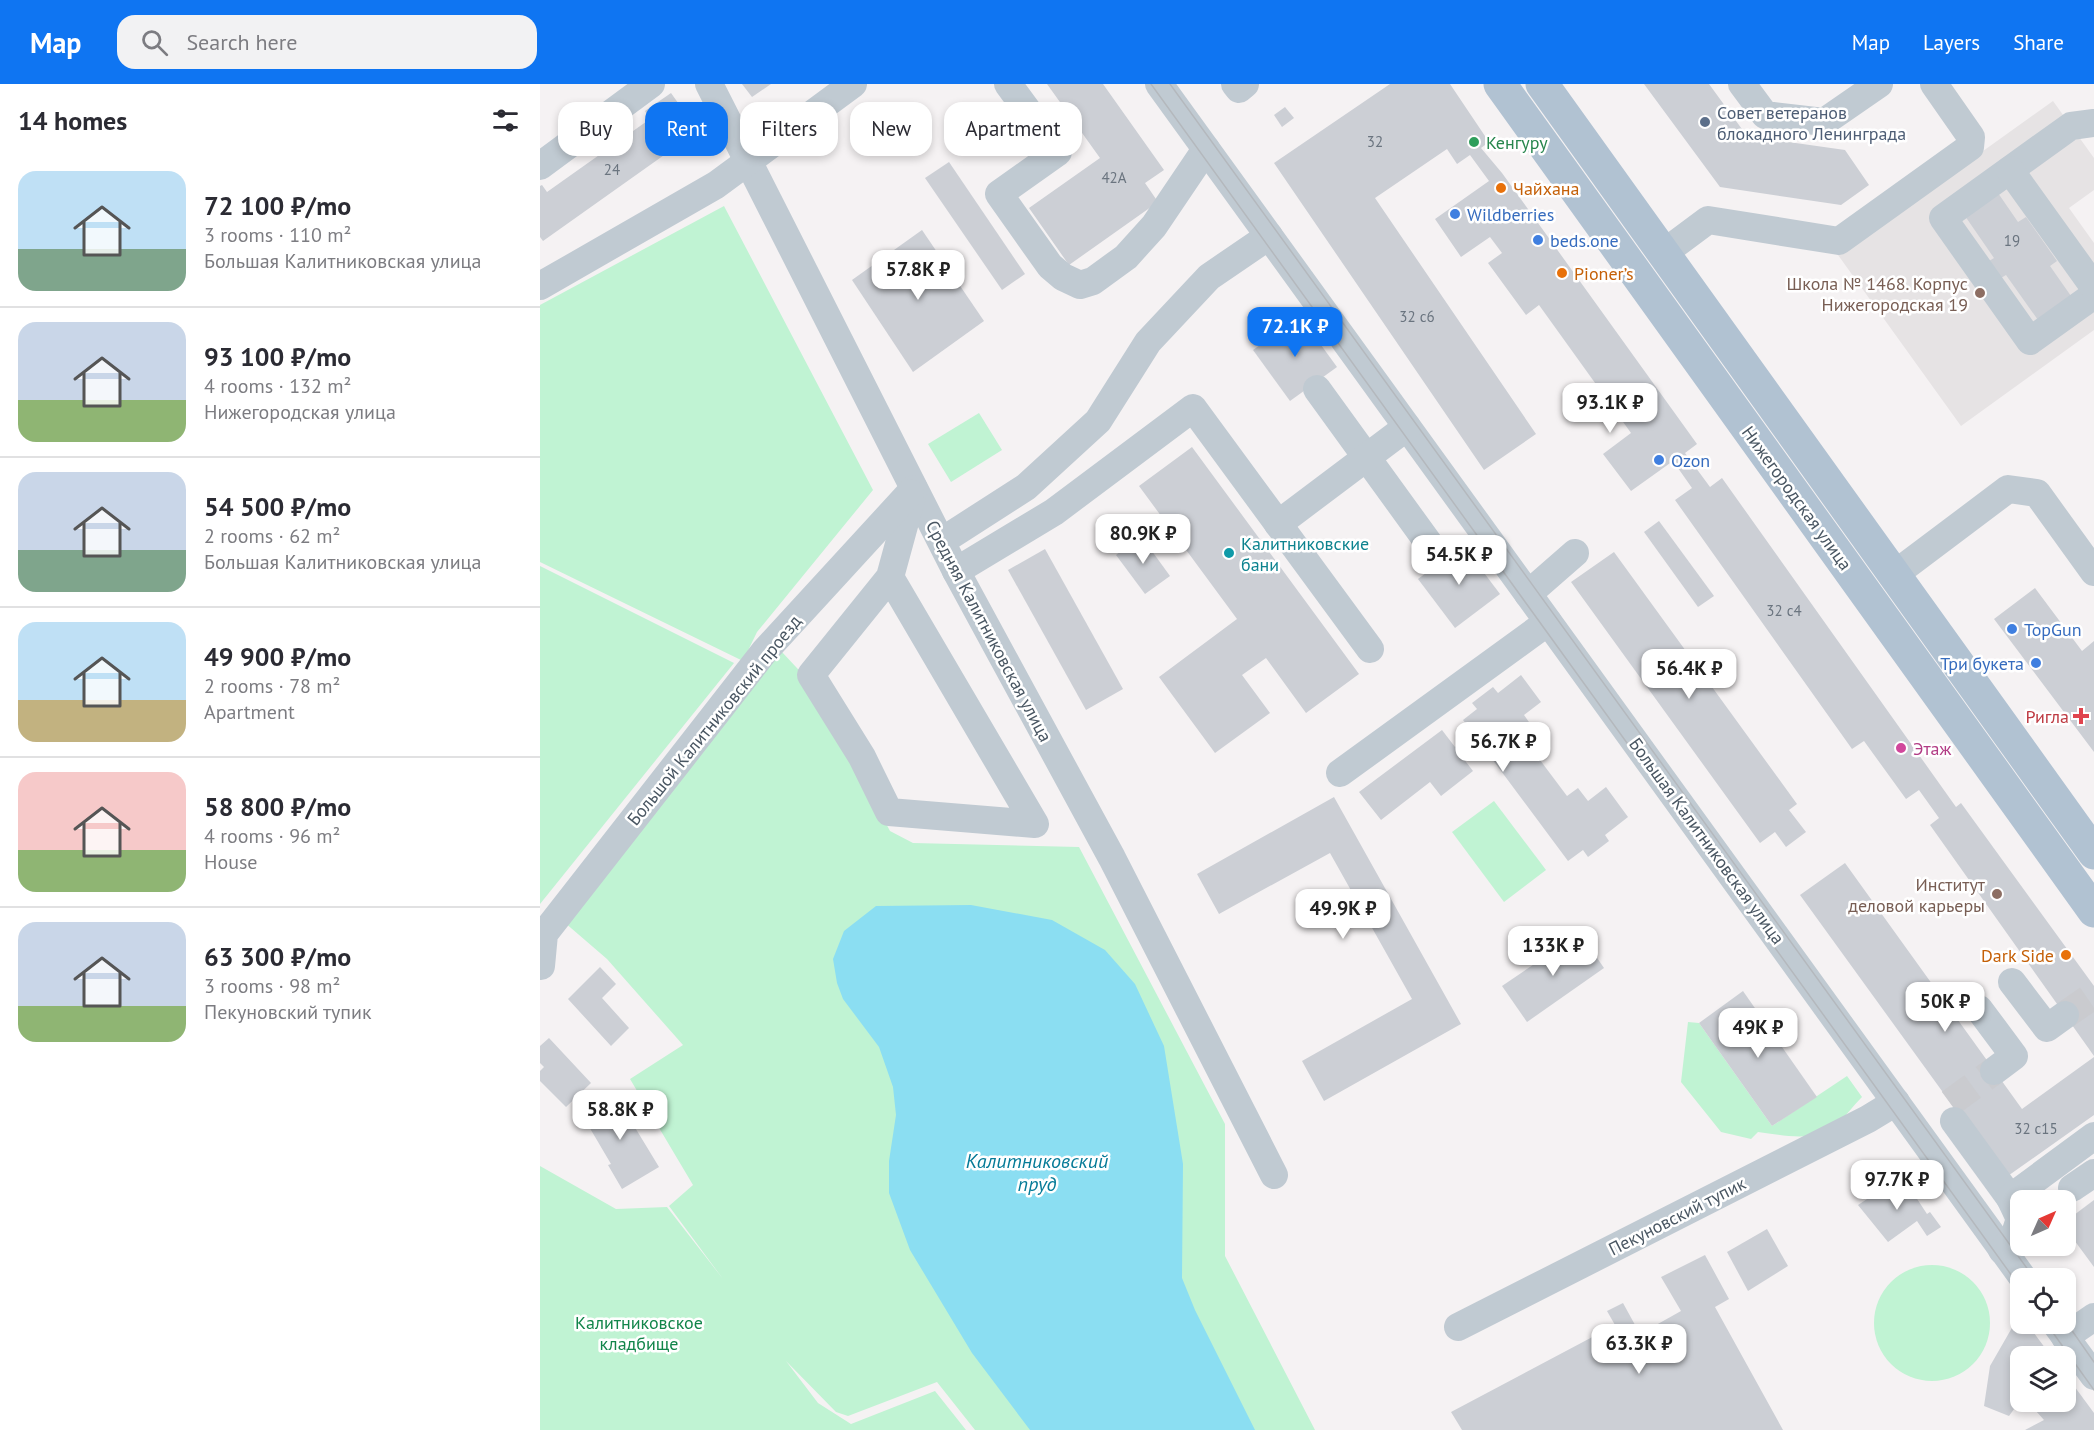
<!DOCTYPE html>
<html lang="en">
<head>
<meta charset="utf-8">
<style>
	:root { --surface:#fff; --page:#f2f2f3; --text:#2b2b33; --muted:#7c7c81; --line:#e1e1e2; --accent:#0f75f2 }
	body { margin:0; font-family:"PT Sans",sans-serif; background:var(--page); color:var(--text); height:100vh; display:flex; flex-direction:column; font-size:22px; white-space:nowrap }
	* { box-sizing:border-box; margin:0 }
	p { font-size:20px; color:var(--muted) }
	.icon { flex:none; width:33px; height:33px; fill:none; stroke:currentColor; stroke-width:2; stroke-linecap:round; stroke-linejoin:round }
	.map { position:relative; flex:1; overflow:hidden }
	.drawer { display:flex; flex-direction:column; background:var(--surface); width:540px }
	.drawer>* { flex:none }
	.top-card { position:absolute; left:18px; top:18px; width:570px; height:54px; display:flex; gap:12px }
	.needle { width:39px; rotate:45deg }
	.controls { position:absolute; left:1470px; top:1106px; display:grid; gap:12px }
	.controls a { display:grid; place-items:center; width:66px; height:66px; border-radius:12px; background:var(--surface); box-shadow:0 3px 9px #0003; font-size:30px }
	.price { position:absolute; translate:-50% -51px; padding:0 14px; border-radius:12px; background:#fff; color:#222; font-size:20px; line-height:39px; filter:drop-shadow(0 2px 3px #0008) }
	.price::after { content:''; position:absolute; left:50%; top:36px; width:18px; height:14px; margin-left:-9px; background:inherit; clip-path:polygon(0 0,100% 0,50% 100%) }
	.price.active { background:var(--accent); color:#fff }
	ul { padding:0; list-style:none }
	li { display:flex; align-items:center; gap:18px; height:150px; padding:0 18px }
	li+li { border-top:2px solid var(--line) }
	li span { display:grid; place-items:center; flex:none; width:168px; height:120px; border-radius:18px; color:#555 }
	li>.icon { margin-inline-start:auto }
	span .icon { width:72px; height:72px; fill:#fffc; stroke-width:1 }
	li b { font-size:26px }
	h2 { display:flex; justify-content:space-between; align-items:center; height:72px; padding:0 18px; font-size:26px }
	.tag { padding:0 21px; border-radius:18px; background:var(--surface); box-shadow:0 3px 9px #0003; font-size:21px; line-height:54px }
	.tag.active { background:var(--accent); color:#fff }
	header { display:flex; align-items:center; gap:36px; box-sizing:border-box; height:84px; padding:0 30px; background:var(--accent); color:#fff }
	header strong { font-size:28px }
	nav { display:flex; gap:33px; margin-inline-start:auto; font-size:21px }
	.search { width:420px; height:54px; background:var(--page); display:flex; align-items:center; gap:15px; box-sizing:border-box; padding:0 21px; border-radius:18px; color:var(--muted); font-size:22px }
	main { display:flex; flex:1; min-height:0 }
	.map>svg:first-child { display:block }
</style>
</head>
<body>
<header>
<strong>Map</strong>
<div class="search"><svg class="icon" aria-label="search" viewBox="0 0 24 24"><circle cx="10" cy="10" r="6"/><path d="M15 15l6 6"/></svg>Search here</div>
<nav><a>Map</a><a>Layers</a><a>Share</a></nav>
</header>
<main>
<section class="drawer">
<h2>14 homes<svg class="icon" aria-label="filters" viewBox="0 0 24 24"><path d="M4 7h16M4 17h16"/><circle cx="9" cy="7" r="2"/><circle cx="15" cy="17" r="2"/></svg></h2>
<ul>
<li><span style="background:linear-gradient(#bfe0f5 65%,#7fa58c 0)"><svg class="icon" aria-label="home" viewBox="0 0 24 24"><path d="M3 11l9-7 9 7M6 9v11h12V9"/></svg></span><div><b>72 100 ₽/mo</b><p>3 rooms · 110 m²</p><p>Большая Калитниковская улица</p></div></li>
<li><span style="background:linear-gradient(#c9d6e8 65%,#8fb573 0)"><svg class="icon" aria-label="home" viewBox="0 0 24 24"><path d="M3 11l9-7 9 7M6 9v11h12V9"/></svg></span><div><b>93 100 ₽/mo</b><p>4 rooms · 132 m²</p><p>Нижегородская улица</p></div></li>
<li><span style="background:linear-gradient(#c9d6e8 65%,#7fa58c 0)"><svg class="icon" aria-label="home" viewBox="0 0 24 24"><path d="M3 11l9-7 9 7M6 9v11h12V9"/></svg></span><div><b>54 500 ₽/mo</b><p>2 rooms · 62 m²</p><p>Большая Калитниковская улица</p></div></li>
<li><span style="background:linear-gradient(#bfe0f5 65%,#c2b280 0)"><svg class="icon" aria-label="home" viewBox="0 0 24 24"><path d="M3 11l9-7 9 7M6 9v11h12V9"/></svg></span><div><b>49 900 ₽/mo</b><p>2 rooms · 78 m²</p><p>Apartment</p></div></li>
<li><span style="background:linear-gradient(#f6c9c9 65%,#8fb573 0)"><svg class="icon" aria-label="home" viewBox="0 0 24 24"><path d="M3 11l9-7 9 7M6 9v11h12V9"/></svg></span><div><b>58 800 ₽/mo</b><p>4 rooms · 96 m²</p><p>House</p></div></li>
<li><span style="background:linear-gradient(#c9d6e8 70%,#8fb573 0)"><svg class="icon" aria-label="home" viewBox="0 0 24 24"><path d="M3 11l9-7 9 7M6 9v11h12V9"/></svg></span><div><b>63 300 ₽/mo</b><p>3 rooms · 98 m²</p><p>Пекуновский тупик</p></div></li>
</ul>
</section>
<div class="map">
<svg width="1554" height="1346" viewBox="0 0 1554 1346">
	<rect width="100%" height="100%" fill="#f5f2f3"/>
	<polygon fill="#e6e3e4" points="1513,17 1554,74 1554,106 1529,124 1554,159 1554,246 1421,342 1298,171"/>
	<g fill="#c0f3d3">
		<polygon points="184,122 333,406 217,548 203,577 0,478 0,221"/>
		<polygon points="439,329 462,366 411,398 388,360"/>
		<polygon points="0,482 194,579 0,820"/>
		<polygon points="241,567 271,599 350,747 373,759 539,763 685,1040 685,1172 775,1346 435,1346 397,1298 308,1332 296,1328 246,1277 278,1319 311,1340 395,1307 426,1346 0,1346 0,1082 76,1125 127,1123 183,1195 129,1122 153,1101 90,995 143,961 67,875 24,838"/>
		<polygon points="954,717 1006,786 964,818 912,748"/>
		<path d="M1148 938 1159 939 1232 1042 1307 992 1322 1013C1313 1022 1305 1033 1296 1041 1276 1059 1242 1051 1218 1048L1211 1055 1181 1048 1141 998Z"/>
		<circle cx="1392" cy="1239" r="58"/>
	</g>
	<polygon fill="#8bdef2" points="431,821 512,836 565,866 595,900 624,962 643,1080 642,1194 655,1226 715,1346 490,1346 432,1269 370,1166 349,1109 349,1077 356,1031 353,1003 339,963 303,915 297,899 293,875 304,847 336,822"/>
	<g fill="#cccfd5">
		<polygon points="202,0 231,0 212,13"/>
		<polygon points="507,0 563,0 624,86 605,99 618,118 529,181 489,124 560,74"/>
		<polygon points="850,0 910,0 949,58 941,64 962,89 1157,360 1145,369 1170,403 1182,394 1416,723 1421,719 1554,902 1554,972 1390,741 1399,734 1379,706 1366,715 1324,657 1312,665 1135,416 1152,404 1133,377 1091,407 1063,370 1091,349 999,221 986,231 948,179 962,169 950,153 921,173 895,135 949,97 930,71 917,80 907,65 835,114 996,350 944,386 734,79"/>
		<polygon points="1104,0 1169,0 1207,52 1305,66 1329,101 1301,121 1180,103"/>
		<polygon points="131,9 158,47 3,157 0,153 0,102 2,101 7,108 110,35 105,27"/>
		<polygon points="745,23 754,34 742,43 734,31"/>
		<polygon points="409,78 485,190 462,206 385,94"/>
		<polygon points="1458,109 1478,138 1486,133 1517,177 1510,182 1531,212 1498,236 1466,191 1461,194 1449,177 1454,174 1425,132"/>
		<polygon points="382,146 444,237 373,288 312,196"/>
		<polygon points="760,232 797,283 750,317 713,266"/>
		<polygon points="652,363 819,590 766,629 726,574 702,591 730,629 675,669 619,593 697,535 599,402"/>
		<polygon points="1119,437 1174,512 1158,523 1104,448"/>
		<polygon points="601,452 630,492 605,510 576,471"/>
		<polygon points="923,461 960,510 915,544 878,495"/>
		<polygon points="505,465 583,605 546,626 468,486"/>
		<polygon points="1074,468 1257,720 1249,726 1266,748 1246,763 1235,748 1220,759 1031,498"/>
		<polygon points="1495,504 1542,567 1554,557 1554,668 1454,535"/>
		<polygon points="981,591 1001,618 984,631 996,648 985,656 1027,712 1038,704 1048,717 1066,703 1088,733 1065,751 1069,757 1048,773 1043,766 1028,777 938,656 920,670 933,687 901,712 890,698 841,736 819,708 902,646 915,663 933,649 923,636 937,625 932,619 953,603 958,609"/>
		<polygon points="794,713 921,940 784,1017 762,977 872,915 790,769 679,830 657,790"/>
		<polygon points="1305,779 1482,1025 1554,973 1554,1031 1465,1094 1260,811"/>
		<polygon points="1040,849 1064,884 987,938 962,902"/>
		<polygon points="60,883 76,900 62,914 89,944 71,962 28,915"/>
		<polygon points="1203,907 1277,1013 1232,1042 1159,939"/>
		<polygon points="9,954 51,999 26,1023 0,997 0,987 4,983 0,979 0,962"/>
		<polygon points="74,1009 119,1083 82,1105 68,1081 71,1080 41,1029"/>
		<polygon points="1362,1092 1387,1130 1390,1128 1401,1143 1387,1152 1377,1137 1348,1158 1318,1121"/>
		<polygon points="1554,1116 1554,1183 1526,1145 1526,1137"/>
		<polygon points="1227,1145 1248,1182 1208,1207 1187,1168"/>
		<polygon points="1165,1171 1189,1215 1175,1223 1243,1346 922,1346 911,1328 1075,1241 1067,1227 1083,1219 1100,1250 1141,1227 1121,1193"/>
		<polygon points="1477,1235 1494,1249 1511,1272 1480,1272 1480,1317 1469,1332 1444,1322 1450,1282"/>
		<polygon points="1526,1291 1554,1329 1554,1346 1485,1346 1504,1336 1487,1317 1526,1317"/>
	</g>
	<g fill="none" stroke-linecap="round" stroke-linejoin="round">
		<g stroke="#cacbcf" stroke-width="28" stroke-dasharray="28 14" stroke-linecap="butt">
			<polyline points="1525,931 1554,911"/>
			<polyline points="1410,1019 1454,987"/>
		</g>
		<g stroke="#c0cad2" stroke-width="28">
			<polyline points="169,0 416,487 572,774 734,1091"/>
			<polyline points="468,0 518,68 459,110 510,182 523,193 540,201 553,197 586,173 614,142 666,65"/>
			<polyline points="619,0 1483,1194"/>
			<polyline points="695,0 699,5 705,0"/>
			<polyline points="1202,0 1225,31 1284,38 1339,0"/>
			<polyline points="1554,39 1531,42 1403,134 1490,257 1554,211"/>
			<polyline points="0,82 111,0"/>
			<polyline points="1470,86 1554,203"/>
			<polyline points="1125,168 1168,136 1299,157 1430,63 1431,53 1394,0"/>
			<polyline points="0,202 176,101 313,0"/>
			<polyline points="777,305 898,472"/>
			<polyline points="738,440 867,343"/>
			<polyline points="402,457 486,403 558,337 608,258 669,193 729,152"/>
			<polyline points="416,487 514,428 653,324 830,565"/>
			<polyline points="1355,490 1468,405 1497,409 1554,488"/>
			<polyline points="350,493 495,740 349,728 322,673 271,591 350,493 374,405"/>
			<polyline points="988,510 1035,469"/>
			<polyline points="800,689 1008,538"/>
			<polyline points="1,882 4,850 224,568 370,409"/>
			<polyline points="1472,898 1507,944 1525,931"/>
			<polyline points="1439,925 1474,972 1454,987"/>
			<polyline points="1414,1037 1470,1114"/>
			<polyline points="1532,1104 1554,1089"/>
			<polyline points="1462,1166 1473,1156 1480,1135 1470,1114 1554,1052"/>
			<polyline points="1515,1239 1554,1292"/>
			<polyline points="918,1243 1328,1035 1356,1018"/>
			<polyline points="1525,1253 1554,1233"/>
		</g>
		<g stroke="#b1c2d2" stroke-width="33">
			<polyline points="960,0 1554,827"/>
			<polyline points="1002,0 1554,769"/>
		</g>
		<g stroke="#b4b8bd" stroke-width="1.5">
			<polyline points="611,0 1480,1203"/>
			<polyline points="630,0 1494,1194"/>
			<polyline points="1526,1238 1554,1278"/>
			<polyline points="1506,1239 1554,1306"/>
		</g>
	</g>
	<circle fill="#5c6f8a" stroke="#fff" stroke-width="2" cx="1165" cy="38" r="6"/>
	<circle fill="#2e9e5b" stroke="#fff" stroke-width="2" cx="934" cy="58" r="6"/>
	<g fill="#e8710a" stroke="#fff" stroke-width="2">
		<circle cx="961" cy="104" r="6"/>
		<circle cx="1022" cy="189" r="6"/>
		<circle cx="1526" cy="871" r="6"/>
	</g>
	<g fill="#3f7fe0" stroke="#fff" stroke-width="2">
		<circle cx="915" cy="130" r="6"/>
		<circle cx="998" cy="156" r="6"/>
		<circle cx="1119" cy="376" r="6"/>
		<circle cx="1472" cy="545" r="6"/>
		<circle cx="1496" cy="579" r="6"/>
	</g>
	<g fill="#8d6e63" stroke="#fff" stroke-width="2">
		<circle cx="1440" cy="209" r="6"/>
		<circle cx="1457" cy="810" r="6"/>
	</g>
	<circle fill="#0f9aa8" stroke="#fff" stroke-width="2" cx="689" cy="469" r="6"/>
	<path fill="#e0444e" stroke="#fff" stroke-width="2" d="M1538 623h6v6h6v6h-6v6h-6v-6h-6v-6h6z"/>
	<circle fill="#d1479c" stroke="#fff" stroke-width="2" cx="1361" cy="664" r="6"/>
	<g text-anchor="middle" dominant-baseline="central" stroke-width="5" stroke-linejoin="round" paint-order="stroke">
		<g font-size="15" fill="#6a747f">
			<text x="835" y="57">32</text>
			<text x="72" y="85">24</text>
			<text x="574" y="93">42А</text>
			<text x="1472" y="156">19</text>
			<text x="877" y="232">32 с6</text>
			<text x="1244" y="526">32 с4</text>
			<text x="1496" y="1044">32 с15</text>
		</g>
		<g font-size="18" fill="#4e5e75" stroke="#fff" text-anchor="start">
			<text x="1177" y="28">Совет ветеранов<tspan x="1177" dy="21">блокадного Ленинграда</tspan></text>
		</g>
		<g font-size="18" fill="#27864d" stroke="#fff" text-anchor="start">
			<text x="946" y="58">Кенгуру</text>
		</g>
		<g font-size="18" fill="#c56008" stroke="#fff" text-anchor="start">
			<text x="973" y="104">Чайхана</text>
			<text x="1034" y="189">Pioner’s</text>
			<text x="1514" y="871" text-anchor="end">Dark Side</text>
		</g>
		<g font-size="18" fill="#366cbe" stroke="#fff" text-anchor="start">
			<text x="927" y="130">Wildberries</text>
			<text x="1010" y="156">beds.one</text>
			<text x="1131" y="376">Ozon</text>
			<text x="1484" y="545">TopGun</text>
			<text x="1484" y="579" text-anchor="end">Три букета</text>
		</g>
		<g font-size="18" fill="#785e54" stroke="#fff" text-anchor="end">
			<text x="1428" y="199">Школа № 1468. Корпус<tspan x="1428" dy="21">Нижегородская 19</tspan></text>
			<text x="1445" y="800">Институт<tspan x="1445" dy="21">деловой карьеры</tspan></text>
		</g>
		<g font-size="18" fill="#495662" stroke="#fff">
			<text transform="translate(1257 414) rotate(54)">Нижегородская улица</text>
			<text transform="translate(449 547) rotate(62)">Средняя Калитниковская улица</text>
			<text transform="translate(174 636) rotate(-51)">Большой Калитниковский проезд</text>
			<text transform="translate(1167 757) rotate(54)">Большая Калитниковская улица</text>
			<text transform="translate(1137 1132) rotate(-27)">Пекуновский тупик</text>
		</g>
		<g font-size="18" fill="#0d838f" stroke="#fff" text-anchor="start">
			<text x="701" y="459">Калитниковские<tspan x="701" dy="21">бани</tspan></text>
		</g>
		<g font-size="18" fill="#be3a42" stroke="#fff" text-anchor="end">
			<text x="1529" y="632">Ригла</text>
		</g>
		<g font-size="18" fill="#b23c85" stroke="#fff" text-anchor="start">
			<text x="1373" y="664">Этаж</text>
		</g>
		<g font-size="18" fill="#12854a" stroke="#fff">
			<text x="99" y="1238">Калитниковское<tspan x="99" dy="21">кладбище</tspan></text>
		</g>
		<g font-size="20" font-style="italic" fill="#067b98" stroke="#fff">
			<text x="497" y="1077">Калитниковский<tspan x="497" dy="23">пруд</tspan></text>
		</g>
	</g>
</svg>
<div class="controls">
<a><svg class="needle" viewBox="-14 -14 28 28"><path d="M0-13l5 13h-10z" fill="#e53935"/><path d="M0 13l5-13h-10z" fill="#7c7c81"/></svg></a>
<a><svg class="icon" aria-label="locate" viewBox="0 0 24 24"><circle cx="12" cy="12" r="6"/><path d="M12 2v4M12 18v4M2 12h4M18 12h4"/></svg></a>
<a><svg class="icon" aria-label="layers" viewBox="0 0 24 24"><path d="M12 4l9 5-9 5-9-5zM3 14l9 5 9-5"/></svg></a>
</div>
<b class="price" style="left:378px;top:217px">57.8K ₽</b>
<b class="price active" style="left:755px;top:274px">72.1K ₽</b>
<b class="price" style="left:1070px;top:350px">93.1K ₽</b>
<b class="price" style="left:603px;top:481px">80.9K ₽</b>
<b class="price" style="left:919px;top:502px">54.5K ₽</b>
<b class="price" style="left:1149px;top:616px">56.4K ₽</b>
<b class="price" style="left:963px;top:689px">56.7K ₽</b>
<b class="price" style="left:803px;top:856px">49.9K ₽</b>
<b class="price" style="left:1013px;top:893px">133K ₽</b>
<b class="price" style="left:1405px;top:949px">50K ₽</b>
<b class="price" style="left:1218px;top:975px">49K ₽</b>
<b class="price" style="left:80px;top:1057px">58.8K ₽</b>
<b class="price" style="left:1357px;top:1127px">97.7K ₽</b>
<b class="price" style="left:1099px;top:1291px">63.3K ₽</b>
<div class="top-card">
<a class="tag">Buy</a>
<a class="tag active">Rent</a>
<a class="tag">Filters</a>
<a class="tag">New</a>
<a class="tag">Apartment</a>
</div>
</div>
</main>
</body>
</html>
